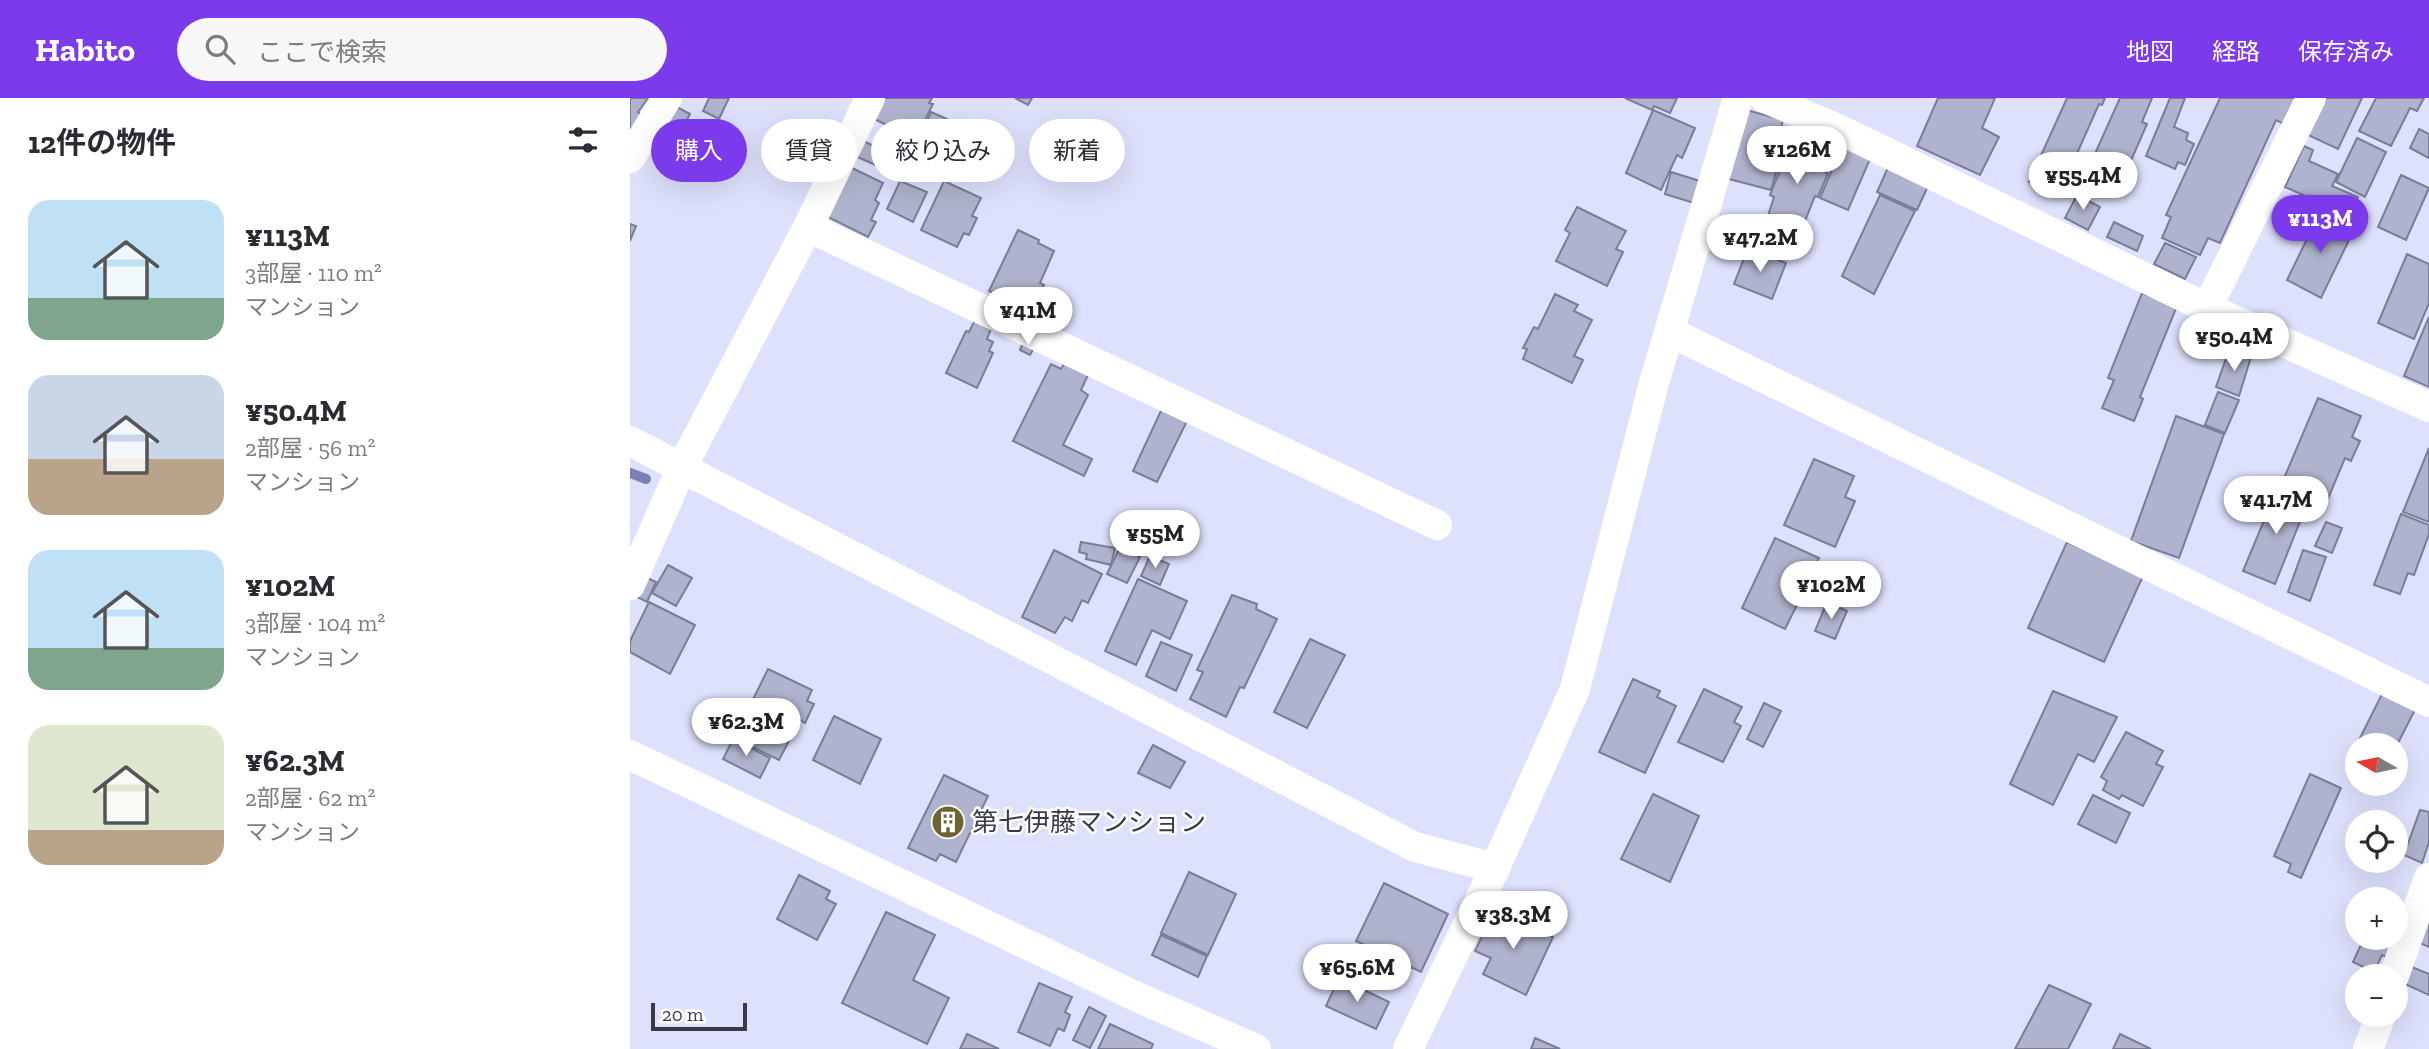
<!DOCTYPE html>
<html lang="ja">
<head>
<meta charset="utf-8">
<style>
	:root { --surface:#fff; --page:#f7f7f7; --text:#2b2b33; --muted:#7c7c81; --accent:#7c3aed }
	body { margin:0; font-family:"Zilla Slab","Noto Sans JP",serif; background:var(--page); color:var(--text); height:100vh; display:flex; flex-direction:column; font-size:26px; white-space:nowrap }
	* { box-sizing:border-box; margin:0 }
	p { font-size:23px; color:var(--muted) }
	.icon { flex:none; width:38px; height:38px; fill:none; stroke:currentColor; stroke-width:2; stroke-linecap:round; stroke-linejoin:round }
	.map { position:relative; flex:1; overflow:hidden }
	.details { display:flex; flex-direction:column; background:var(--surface); width:630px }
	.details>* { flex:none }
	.banner { position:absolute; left:21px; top:21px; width:665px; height:63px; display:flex; gap:14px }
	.needle { width:46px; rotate:279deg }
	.buttons { position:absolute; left:1715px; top:635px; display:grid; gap:14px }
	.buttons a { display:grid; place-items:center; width:63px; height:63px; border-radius:50%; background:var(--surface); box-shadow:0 7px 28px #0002; font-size:35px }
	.scale { position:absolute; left:21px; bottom:18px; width:96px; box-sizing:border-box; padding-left:7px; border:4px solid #393a45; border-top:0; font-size:19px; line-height:24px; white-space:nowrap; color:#393a45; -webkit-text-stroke:5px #fff; paint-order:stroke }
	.price { position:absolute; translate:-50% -60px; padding:0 16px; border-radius:24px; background:#fff; color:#222; font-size:23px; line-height:46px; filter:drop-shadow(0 2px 4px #0008) }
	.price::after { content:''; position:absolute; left:50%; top:42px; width:21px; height:16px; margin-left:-10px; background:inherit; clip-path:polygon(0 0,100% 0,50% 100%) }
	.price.current { background:var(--accent); color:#fff }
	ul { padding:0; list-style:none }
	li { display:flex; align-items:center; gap:21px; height:175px; padding:0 28px }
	li span { display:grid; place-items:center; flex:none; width:196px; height:140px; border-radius:21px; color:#555 }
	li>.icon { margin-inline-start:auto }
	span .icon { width:84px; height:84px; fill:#fffc; stroke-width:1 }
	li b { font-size:30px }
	h2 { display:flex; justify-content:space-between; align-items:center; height:84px; padding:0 28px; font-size:30px }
	.tag { padding:0 24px; border-radius:32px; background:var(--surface); box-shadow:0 7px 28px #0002; font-size:24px; line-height:63px }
	.tag.current { background:var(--accent); color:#fff }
	header { display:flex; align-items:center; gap:42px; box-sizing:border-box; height:98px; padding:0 35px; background:var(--accent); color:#fff }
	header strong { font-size:33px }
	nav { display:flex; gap:38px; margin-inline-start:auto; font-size:24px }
	.search { width:490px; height:63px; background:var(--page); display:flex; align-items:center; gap:18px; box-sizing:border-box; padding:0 24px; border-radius:38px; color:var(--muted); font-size:26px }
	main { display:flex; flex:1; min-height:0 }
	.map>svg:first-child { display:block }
</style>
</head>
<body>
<header>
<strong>Habito</strong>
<div class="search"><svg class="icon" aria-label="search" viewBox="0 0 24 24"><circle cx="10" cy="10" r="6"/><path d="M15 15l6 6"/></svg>ここで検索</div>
<nav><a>地図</a><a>経路</a><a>保存済み</a></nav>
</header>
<main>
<section class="details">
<h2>12件の物件<svg class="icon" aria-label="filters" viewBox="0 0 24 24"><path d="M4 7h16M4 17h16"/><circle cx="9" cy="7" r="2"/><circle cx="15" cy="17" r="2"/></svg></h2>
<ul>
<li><span style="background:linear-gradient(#bfe0f5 70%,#7fa58c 0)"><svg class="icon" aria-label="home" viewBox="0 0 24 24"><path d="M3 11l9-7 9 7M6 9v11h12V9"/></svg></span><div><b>¥113M</b><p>3部屋 · 110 m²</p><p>マンション</p></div></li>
<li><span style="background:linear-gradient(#c9d6e8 60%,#b9a48a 0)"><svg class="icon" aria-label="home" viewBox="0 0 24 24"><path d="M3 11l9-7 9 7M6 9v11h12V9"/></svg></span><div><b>¥50.4M</b><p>2部屋 · 56 m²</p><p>マンション</p></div></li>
<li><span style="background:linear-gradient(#bfe0f5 70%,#7fa58c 0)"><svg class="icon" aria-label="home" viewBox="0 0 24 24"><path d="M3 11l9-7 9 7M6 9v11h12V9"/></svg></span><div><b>¥102M</b><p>3部屋 · 104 m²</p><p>マンション</p></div></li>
<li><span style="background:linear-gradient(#dfe7d0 75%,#b9a48a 0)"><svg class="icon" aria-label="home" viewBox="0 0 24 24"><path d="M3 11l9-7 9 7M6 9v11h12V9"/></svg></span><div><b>¥62.3M</b><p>2部屋 · 62 m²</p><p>マンション</p></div></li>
</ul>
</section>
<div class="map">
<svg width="1799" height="951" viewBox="0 0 1799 951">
	<rect width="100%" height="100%" fill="#dde1fc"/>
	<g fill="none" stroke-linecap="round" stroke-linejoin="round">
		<polyline stroke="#7a7fb7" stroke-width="10" points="0,375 16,381"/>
	</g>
	<g fill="#b0b3cd" stroke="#7a7d95" stroke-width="2">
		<polygon points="0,0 18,0 8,14 16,20 0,37"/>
		<polygon points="79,0 99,0 89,21 73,13"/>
		<polygon points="251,0 302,0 299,5 303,6 287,38 283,36 281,39 242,20"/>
		<polygon points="385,0 402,0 398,7"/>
		<polygon points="995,0 1047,0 1040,15 1024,8 1022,12"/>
		<polygon points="1308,0 1365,0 1352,30 1369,39 1350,77 1287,48"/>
		<polygon points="1437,0 1475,0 1472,7 1469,6 1445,60 1442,59 1434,79 1425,75 1417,92 1399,84"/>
		<polygon points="1490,0 1522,0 1512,24 1517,26 1492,83 1459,69"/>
		<polygon points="1540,0 1555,0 1544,29 1558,35 1556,42 1564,46 1555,67 1548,64 1545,71 1516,58"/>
		<polygon points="1590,0 1672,0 1658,28 1646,22 1590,145 1578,140 1570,157 1532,140 1541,119 1536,117"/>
		<polygon points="1693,0 1732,0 1708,51 1676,36"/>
		<polygon points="1746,0 1794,0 1787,13 1780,10 1761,48 1729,33"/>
		<polygon points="45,8 60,16 50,35 35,26"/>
		<polygon points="1113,11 1153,22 1142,66 1148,68 1141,92 1095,80"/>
		<polygon points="1023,12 1065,30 1052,60 1047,57 1031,92 996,75"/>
		<polygon points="301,14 328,26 315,54 288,42"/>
		<polygon points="35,30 70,50 59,70 19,48"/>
		<polygon points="1789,31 1799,36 1799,60 1780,50"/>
		<polygon points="1165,35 1202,49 1193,73 1198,75 1188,99 1185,98 1167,143 1134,130 1144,99 1140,97"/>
		<polygon points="1727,40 1756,54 1735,99 1706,84"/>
		<polygon points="233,43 259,55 252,70 225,58"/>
		<polygon points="1212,48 1240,61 1218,112 1190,100"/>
		<polygon points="1674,48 1683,52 1679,63 1708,76 1702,88 1728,99 1720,118 1655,89"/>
		<polygon points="1259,67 1299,86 1287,112 1247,94"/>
		<polygon points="218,68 253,85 245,102 249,105 241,122 246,124 238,139 194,117"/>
		<polygon points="1041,74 1070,83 1064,105 1035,96"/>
		<polygon points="1771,77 1799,90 1776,142 1748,129"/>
		<polygon points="270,83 297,94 283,124 257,111"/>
		<polygon points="314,83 351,100 342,118 347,120 339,137 334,135 327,149 291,132"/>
		<polygon points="1250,97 1285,113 1244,196 1212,178"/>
		<polygon points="1447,97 1470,109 1458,132 1435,120"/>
		<polygon points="1693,108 1708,115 1701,129 1721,138 1691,200 1657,182"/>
		<polygon points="947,109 996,133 986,151 993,154 977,188 926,163 940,135 935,132"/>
		<polygon points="1484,124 1513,138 1507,153 1477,139"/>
		<polygon points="0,126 6,128 0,143"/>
		<polygon points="388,132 409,142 408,145 424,153 410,185 414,187 407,201 403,199 397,212 359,193"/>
		<polygon points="1535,145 1566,159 1555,181 1524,166"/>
		<polygon points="1118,150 1156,165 1142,201 1104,186"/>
		<polygon points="1777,156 1799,166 1799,205 1784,241 1748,225"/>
		<polygon points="1512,195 1547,208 1510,299 1513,301 1504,323 1472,310 1484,282 1478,280"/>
		<polygon points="925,196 948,207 944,213 962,222 944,258 953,262 942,285 893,261 897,251 893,250 904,229 908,231"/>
		<polygon points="347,218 363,226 357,241 363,244 359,253 363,255 347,290 316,275 336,233 339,234"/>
		<polygon points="1799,219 1799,289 1774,278"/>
		<polygon points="395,240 406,246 400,257 390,252"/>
		<polygon points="1599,252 1621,259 1609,298 1586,289"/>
		<polygon points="435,264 459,275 451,292 458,297 433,347 462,361 454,378 383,343 421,266 431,271"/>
		<polygon points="1588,294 1609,302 1595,335 1575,327"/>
		<polygon points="1688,300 1731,318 1722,339 1730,343 1721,363 1715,360 1697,403 1652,385"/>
		<polygon points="535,304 560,317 527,384 503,373"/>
		<polygon points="1546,318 1594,336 1549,460 1501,443"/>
		<polygon points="1799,350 1799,424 1773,414"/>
		<polygon points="1184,361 1224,378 1215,399 1225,403 1205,449 1154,427"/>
		<polygon points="1648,389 1679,401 1645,486 1613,473"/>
		<polygon points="1771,416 1799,427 1799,436 1784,477 1778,475 1770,496 1744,487"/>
		<polygon points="1696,424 1712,430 1702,455 1685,448"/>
		<polygon points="1145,440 1189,460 1181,477 1192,482 1184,500 1173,495 1155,531 1112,510"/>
		<polygon points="451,444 485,450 481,467 456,461 457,456 449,454"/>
		<polygon points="1437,444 1513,478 1474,564 1398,530"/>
		<polygon points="490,449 510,459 497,485 477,476"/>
		<polygon points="424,452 472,476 458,505 452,502 442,523 435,519 425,535 392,519"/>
		<polygon points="1673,452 1696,459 1680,503 1658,494"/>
		<polygon points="520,458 539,466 530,487 511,478"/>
		<polygon points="38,467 62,480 46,508 22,495"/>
		<polygon points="11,477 26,484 17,504 1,496"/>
		<polygon points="508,481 557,503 540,541 522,532 506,567 475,553"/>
		<polygon points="602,497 627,506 626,511 647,521 614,590 610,589 596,619 560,601 573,574 567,572"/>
		<polygon points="19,504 65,527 40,576 0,554 0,543"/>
		<polygon points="1197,504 1217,513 1205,541 1185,533"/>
		<polygon points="680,541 715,557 677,630 644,614"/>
		<polygon points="531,544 562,557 546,593 516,578"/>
		<polygon points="138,571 182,592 177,603 184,606 175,625 170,622 149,662 104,640"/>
		<polygon points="1003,581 1030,593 1027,599 1046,608 1015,675 969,654"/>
		<polygon points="1755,590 1788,606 1766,649 1727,648 1727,661 1721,658"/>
		<polygon points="1074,591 1112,609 1104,624 1111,628 1093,664 1048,644"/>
		<polygon points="1423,593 1487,619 1464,664 1448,656 1423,707 1380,686"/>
		<polygon points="1134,605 1151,613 1133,649 1117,641"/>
		<polygon points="204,618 251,641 230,686 183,662"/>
		<polygon points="1496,634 1533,653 1526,666 1533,669 1513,708 1492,697 1489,701 1473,692 1477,683 1471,679"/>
		<polygon points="103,641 140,660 130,680 93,661"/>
		<polygon points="523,647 555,664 540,690 508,675"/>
		<polygon points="1680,676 1711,690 1671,780 1658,774 1661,766 1644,758"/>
		<polygon points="314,677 358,698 326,764 310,756 306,763 278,750"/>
		<polygon points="1023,696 1069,718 1040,784 991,761"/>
		<polygon points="1463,697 1500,715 1486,745 1448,726"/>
		<polygon points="1790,712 1799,714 1799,744 1792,765 1774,757"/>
		<polygon points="559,774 606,796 578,857 531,835"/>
		<polygon points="169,777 200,793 196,801 206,806 187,842 147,821"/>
		<polygon points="754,785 818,816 791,874 726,843"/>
		<polygon points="865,811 923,839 896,897 853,876 861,860 845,853"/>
		<polygon points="256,814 305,837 283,882 319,900 297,946 212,905"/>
		<polygon points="1799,821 1799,849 1788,844"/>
		<polygon points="531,837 577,858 568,879 522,857"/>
		<polygon points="1734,840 1762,840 1767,844 1759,860 1752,857 1744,874 1723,864"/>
		<polygon points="1782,869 1799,876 1799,897 1775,886"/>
		<polygon points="709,880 759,904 746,931 696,908"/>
		<polygon points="409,885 442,899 435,914 440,917 434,933 428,930 420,948 388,934"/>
		<polygon points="1419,887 1461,906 1438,951 1385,951"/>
		<polygon points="459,909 476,918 460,950 443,942"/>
		<polygon points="480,926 523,946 521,951 468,951"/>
		<polygon points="337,936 369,951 330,951"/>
		<polygon points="1490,936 1521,951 1483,951"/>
		<polygon points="905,940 930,951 901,951"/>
	</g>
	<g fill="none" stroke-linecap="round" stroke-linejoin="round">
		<g stroke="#fff" stroke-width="30">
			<polyline points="1135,0 1208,31 1577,210 1799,309"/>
			<polyline points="0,60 37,0"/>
			<polyline points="178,129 807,427"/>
			<polyline points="1577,210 1681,0"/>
			<polyline points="1040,234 1799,604"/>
			<polyline points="0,343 785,749 865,770"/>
			<polyline points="0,487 52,369 178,129 240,0"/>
			<polyline points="0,657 505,898 626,951"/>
			<polyline points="1764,878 1799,780"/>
			<polyline points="778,951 865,770 945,591 1024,285 1108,0"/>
			<polyline points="1738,951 1751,917"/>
		</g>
	</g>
	<defs>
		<symbol id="building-disc" viewBox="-11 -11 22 22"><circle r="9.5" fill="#6d6531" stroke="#fff"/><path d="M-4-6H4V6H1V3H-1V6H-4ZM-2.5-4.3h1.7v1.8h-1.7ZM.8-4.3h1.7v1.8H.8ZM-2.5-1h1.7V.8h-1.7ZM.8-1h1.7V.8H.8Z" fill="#fff"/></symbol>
	</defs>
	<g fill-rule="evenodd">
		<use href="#building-disc" x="299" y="705" width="38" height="38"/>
	</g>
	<g text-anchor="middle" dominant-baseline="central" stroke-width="5" stroke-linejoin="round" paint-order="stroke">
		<g font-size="26" fill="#393a45" stroke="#fff" text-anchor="start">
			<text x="342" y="724">第七伊藤マンション</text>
		</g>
	</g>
</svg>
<div class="buttons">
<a><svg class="needle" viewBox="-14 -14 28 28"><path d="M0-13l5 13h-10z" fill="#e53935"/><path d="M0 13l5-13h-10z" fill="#7c7c81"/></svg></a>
<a><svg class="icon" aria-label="locate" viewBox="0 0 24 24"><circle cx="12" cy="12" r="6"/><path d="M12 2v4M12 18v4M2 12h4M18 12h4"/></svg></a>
<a>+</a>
<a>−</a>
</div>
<div class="scale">20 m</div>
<b class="price" style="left:1167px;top:88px">¥126M</b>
<b class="price" style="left:1453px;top:114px">¥55.4M</b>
<b class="price current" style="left:1690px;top:157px">¥113M</b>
<b class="price" style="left:1130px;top:176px">¥47.2M</b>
<b class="price" style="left:398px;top:249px">¥41M</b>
<b class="price" style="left:1604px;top:275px">¥50.4M</b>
<b class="price" style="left:1646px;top:438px">¥41.7M</b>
<b class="price" style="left:525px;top:472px">¥55M</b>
<b class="price" style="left:1201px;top:523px">¥102M</b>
<b class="price" style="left:116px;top:660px">¥62.3M</b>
<b class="price" style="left:883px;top:853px">¥38.3M</b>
<b class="price" style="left:727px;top:906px">¥65.6M</b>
<div class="banner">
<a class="tag current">購入</a>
<a class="tag">賃貸</a>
<a class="tag">絞り込み</a>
<a class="tag">新着</a>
</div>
</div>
</main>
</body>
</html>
